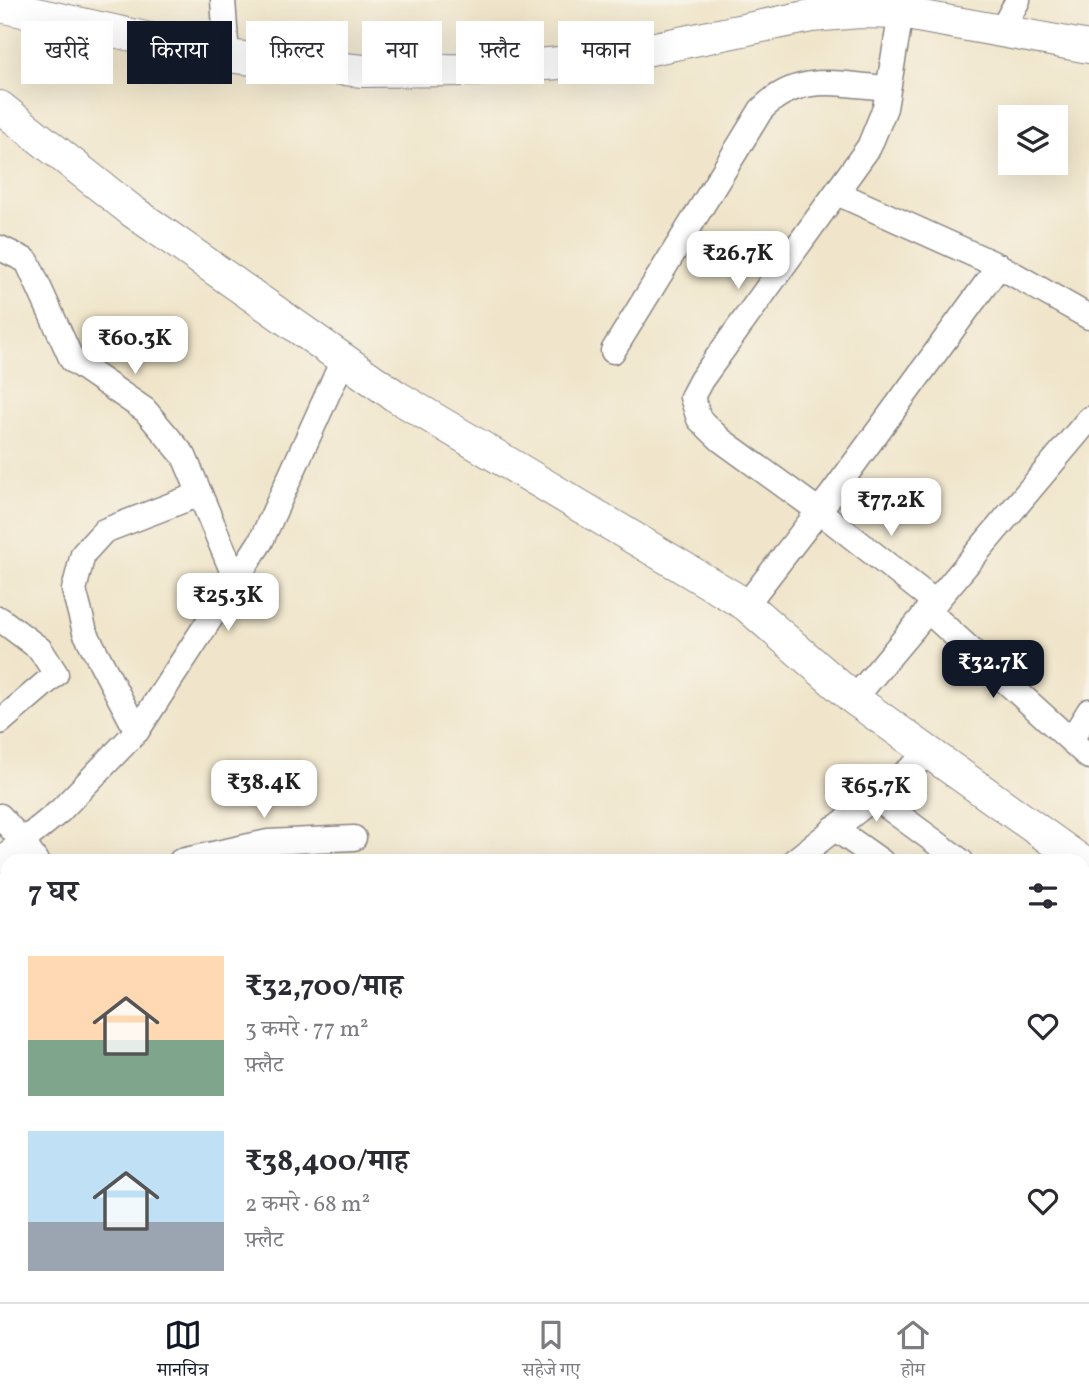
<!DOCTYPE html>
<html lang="hi">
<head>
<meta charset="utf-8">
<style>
	:root { --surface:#fff; --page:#f2f2f3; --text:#2b2b33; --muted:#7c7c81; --line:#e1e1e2; --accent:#111827 }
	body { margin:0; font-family:Vollkorn,"Noto Serif Devanagari",serif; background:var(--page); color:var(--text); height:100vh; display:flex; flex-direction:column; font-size:26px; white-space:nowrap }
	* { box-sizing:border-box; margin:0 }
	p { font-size:23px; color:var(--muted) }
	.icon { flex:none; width:38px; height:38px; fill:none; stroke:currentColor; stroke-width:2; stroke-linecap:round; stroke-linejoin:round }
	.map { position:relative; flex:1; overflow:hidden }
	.details { position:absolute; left:0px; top:854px; width:1090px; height:448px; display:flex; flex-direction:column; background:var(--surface); border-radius:21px 21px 0 0; box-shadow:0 7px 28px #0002 }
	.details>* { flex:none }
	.top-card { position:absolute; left:21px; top:21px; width:700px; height:63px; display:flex; gap:14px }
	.controls { position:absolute; left:998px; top:105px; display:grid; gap:14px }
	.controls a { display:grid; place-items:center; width:70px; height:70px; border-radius:0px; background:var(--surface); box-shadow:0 7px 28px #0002; font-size:35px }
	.price { position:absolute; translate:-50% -60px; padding:0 16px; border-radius:14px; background:#fff; color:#222; font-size:23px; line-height:46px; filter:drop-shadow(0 2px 4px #0008) }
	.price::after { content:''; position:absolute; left:50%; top:42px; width:21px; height:16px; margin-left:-10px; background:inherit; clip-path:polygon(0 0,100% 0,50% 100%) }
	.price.on { background:var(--accent); color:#fff }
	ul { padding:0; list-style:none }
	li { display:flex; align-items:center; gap:21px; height:175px; padding:0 28px }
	li span { display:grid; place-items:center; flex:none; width:196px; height:140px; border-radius:0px; color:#555 }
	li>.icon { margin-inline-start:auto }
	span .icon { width:84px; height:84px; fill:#fffc; stroke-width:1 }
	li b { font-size:30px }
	h2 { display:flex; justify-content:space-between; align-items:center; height:84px; padding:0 28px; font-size:30px }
	.pill { padding:0 24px; border-radius:0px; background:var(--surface); box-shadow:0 7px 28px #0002; font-size:24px; line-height:63px }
	.pill.on { background:var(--accent); color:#fff }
	.tab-bar { display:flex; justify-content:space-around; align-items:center; height:98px; border-top:2px solid var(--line); background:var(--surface); font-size:19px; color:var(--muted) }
	.tab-bar a { display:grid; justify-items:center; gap:4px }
	.tab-bar .on { color:var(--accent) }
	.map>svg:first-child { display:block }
</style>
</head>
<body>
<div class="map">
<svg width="1089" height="1302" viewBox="0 0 1089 1302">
	<rect width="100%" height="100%" fill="#f7f3e8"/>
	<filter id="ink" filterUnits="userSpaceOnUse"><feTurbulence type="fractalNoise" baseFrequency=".0143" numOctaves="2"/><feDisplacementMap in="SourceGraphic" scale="14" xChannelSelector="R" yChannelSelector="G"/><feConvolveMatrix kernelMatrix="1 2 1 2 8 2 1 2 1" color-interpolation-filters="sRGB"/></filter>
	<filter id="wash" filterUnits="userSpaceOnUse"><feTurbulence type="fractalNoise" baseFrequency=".00686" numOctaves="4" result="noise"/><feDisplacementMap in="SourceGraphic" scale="28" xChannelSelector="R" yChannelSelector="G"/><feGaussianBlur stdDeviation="1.57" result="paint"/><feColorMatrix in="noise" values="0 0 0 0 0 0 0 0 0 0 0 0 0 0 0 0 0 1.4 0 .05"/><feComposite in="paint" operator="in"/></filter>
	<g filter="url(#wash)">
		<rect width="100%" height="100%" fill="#f0e5ca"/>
	</g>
	<g filter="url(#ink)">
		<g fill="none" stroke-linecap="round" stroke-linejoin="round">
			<defs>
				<g id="minor">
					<polyline points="223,0 227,56"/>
					<polyline points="901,0 901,13 885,108 869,147 701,380 692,397 699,419 721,440 819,511 935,602"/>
					<polyline points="1001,31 1018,0"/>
					<polyline points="837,193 999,266 1089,317"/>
					<polyline points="0,248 27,261 72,360 145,410 184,456 236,580"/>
					<path d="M613 351 761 110C798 71 840 85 888 88"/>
					<polyline points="746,605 832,494 999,266"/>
					<polyline points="927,610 1089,757"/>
					<polyline points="0,619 40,649 56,674 0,722"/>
					<polyline points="854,699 1089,419"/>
					<polyline points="137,731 85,632 74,590 83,554 104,531 200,494"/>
					<polyline points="1071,740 1089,711"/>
					<polyline points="874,797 961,861"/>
					<polyline points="0,816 23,842 36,861"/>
					<polyline points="834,828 881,861"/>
					<polyline points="0,860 60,811 137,731 261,541 343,360"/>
					<polyline points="181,861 268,842 354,838"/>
					<polyline points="794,861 929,754"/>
					<polyline points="1083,951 1089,955"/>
					<polyline points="0,987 7,979"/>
					<polyline points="1083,1006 1089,1010"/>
					<polyline points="1083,1068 1089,1072"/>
					<polyline points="1083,1154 1089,1146"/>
					<polyline points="0,1181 7,1184"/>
					<polyline points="169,1295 177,1302"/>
					<polyline points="636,1295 645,1302"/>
					<polyline points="857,1295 867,1302"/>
					<polyline points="218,1302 225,1295"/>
					<polyline points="973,1302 978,1295"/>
				</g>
				<g id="tertiary">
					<polyline points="0,6 227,56 363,71 471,70 597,60 811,16 860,12 901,13 1089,47"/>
					<polyline points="0,107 132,211 394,395 746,605 854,699 1081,861"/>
				</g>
			</defs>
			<use href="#minor" stroke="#898482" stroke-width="27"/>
			<use href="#tertiary" stroke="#898482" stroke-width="34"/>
			<use href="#minor" stroke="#fff" stroke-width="24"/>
			<use href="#tertiary" stroke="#fff" stroke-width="32"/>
		</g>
	</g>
</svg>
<div class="controls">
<a><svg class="icon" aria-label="layers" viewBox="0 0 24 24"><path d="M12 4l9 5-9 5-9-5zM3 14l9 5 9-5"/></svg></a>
</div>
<b class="price" style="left:738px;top:291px">₹26.7K</b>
<b class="price" style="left:135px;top:376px">₹60.3K</b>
<b class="price" style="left:891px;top:538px">₹77.2K</b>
<b class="price" style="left:228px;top:633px">₹25.3K</b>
<b class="price on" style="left:993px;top:700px">₹32.7K</b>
<b class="price" style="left:264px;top:820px">₹38.4K</b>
<b class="price" style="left:876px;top:824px">₹65.7K</b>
<div class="top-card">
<a class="pill">खरीदें</a>
<a class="pill on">किराया</a>
<a class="pill">फ़िल्टर</a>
<a class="pill">नया</a>
<a class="pill">फ़्लैट</a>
<a class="pill">मकान</a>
</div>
<section class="details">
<h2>7 घर<svg class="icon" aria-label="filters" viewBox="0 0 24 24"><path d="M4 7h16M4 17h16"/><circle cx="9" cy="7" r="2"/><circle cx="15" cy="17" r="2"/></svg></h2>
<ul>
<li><span style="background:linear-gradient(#ffd9b3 60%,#7fa58c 0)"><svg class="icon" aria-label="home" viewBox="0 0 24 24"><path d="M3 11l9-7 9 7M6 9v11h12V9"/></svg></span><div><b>₹32,700/माह</b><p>3 कमरे · 77 m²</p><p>फ़्लैट</p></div><svg class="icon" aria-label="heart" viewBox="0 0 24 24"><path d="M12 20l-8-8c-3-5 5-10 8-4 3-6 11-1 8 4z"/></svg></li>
<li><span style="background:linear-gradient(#bfe0f5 65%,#9aa5b1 0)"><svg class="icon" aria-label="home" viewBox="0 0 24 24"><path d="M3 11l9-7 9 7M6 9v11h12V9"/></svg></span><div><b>₹38,400/माह</b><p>2 कमरे · 68 m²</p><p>फ़्लैट</p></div><svg class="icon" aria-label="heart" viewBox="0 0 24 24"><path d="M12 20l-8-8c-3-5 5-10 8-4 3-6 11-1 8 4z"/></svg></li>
</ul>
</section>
</div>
<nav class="tab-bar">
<a class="on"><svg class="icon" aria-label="map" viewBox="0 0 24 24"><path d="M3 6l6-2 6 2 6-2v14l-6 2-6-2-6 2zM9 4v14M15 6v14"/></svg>मानचित्र</a>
<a><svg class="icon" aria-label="saved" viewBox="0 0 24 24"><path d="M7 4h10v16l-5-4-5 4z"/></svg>सहेजे गए</a>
<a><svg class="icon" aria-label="home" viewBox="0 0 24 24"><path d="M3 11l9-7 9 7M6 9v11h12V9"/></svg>होम</a>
</nav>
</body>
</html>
